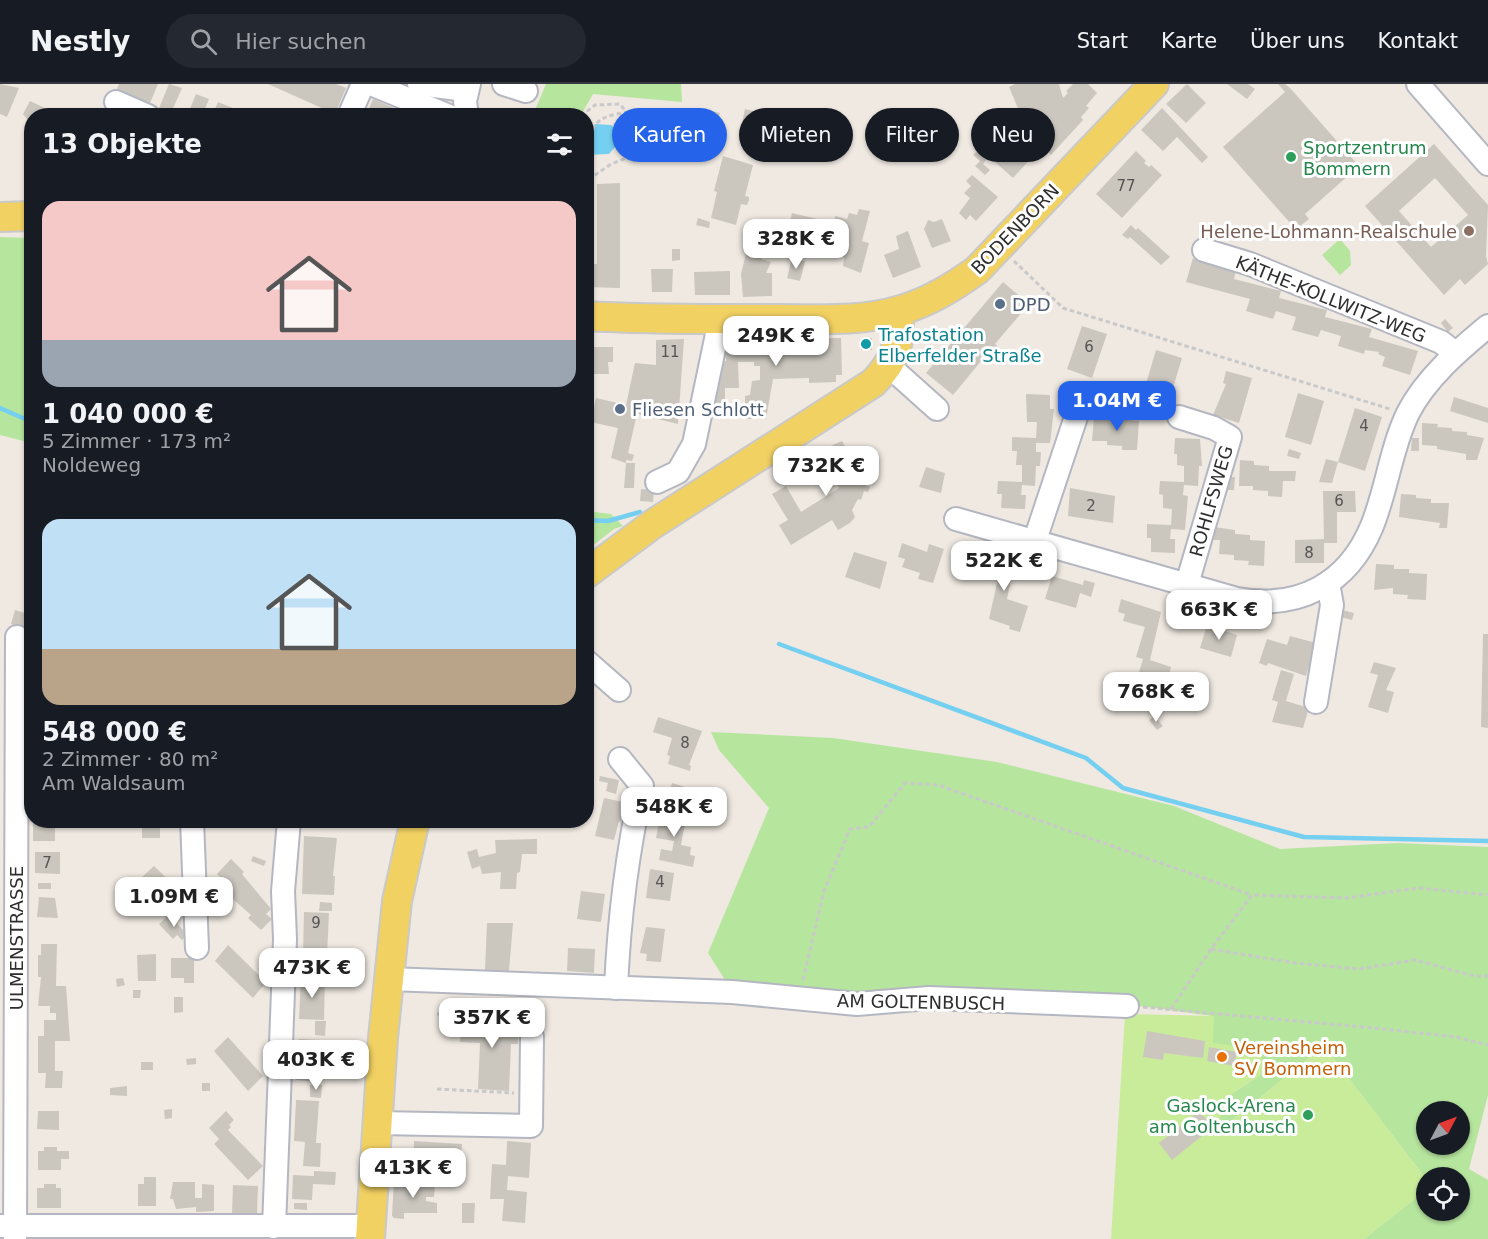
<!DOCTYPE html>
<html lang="de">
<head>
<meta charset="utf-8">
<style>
	:root { --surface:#171b24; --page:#242831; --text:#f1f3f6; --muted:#9ea1a6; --line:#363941; --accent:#2563eb }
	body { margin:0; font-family:"DejaVu Sans",sans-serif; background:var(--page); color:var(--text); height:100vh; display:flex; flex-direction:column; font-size:22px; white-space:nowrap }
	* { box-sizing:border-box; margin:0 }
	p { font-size:20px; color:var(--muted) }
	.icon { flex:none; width:33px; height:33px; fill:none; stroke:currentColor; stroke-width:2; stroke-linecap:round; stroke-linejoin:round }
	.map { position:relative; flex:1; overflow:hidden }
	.details { position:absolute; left:24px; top:24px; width:570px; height:720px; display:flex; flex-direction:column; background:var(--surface); border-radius:24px; box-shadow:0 2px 4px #0004 }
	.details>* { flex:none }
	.banner { position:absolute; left:612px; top:24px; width:570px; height:54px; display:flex; gap:12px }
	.needle { width:39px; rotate:49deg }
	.tools { position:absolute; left:1416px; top:1017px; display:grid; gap:12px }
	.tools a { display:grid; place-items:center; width:54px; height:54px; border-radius:50%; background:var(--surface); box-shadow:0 2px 4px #0004; font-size:30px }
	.price { position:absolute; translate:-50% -51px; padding:0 14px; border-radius:12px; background:#fff; color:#222; font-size:20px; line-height:39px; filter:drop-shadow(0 2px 3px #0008) }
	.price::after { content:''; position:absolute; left:50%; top:36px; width:18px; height:14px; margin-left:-9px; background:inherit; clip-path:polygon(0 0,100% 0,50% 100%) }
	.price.selected { background:var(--accent); color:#fff }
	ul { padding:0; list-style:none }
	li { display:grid; align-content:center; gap:12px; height:318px; padding:0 18px }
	li span { display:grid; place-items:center; height:186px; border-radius:18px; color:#555 }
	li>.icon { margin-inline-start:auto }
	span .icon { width:108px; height:108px; fill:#fffc; stroke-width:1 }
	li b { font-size:26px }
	h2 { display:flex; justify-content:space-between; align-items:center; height:72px; padding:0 18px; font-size:26px }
	.chip { padding:0 21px; border-radius:27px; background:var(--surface); box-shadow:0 2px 4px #0004; font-size:21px; line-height:54px }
	.chip.selected { background:var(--accent); color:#fff }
	header { display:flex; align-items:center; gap:36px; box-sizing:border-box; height:84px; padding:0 30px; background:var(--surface); border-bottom:2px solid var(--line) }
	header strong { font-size:28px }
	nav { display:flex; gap:33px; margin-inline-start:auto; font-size:21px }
	.search { width:420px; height:54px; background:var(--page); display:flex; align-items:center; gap:15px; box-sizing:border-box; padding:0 21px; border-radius:33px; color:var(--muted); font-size:22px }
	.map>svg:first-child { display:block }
</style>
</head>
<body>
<header>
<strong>Nestly</strong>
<div class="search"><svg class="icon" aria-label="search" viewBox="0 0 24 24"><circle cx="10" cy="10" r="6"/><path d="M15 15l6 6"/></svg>Hier suchen</div>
<nav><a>Start</a><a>Karte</a><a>Über uns</a><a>Kontakt</a></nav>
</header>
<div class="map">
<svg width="1488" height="1155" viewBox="0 0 1488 1155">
	<rect width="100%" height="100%" fill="#efe9e1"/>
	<g fill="#b6e59e" fill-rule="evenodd">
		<polygon points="546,0 681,0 682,18 593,10 581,31 533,31"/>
		<polygon points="0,153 31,154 31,359 0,351"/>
		<polygon points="1340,155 1350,167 1351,181 1340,191 1322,171"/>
		<polygon points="587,427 611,430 623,442 614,445 587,466"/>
		<path d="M711 648 833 654 997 678 1174 722 1280 765 1398 759 1488 763V1011L1469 1085 1488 1096V1155H1364L1426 1106V1126H1460V1094L1426 1095 1324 962 1221 1045 1219 1018 1262 990V966L1213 960V932L1080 914 867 913 732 907 708 869 769 724 719 666ZM1426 1028H1460V1060H1426Z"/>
	</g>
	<polygon fill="#c9ec9a" points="1125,930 1214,932 1213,959 1262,966 1262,990 1219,1018 1221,1045 1324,962 1426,1095 1426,1106 1364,1155 1111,1155"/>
	<polygon fill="#75cff0" points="595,40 611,41 620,48 622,55 609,70 587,71 587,63"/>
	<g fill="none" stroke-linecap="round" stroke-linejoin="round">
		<g stroke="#75cff0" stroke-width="4.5">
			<polyline points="0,324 32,338"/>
			<polyline points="586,436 608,437 640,428"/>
			<polyline points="779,560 1086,674 1123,704 1304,753 1488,757"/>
		</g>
	</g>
	<g fill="#cbc7bf" fill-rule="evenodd">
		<polygon points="0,0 19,4 7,33 0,30"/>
		<polygon points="119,0 158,0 150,19 117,5"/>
		<polygon points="169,0 182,4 171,29 159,24"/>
		<polygon points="268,0 336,0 346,4 335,30"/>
		<polygon points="1015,0 1059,0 1063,14 1068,9 1066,7 1073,0 1088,0 1097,9 1086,22 1089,24 1081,33 1083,36 1051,71 1042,62 1013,94 995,78 1024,46 1029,50 1009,3"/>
		<polygon points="1187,0 1206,19 1186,39 1166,20"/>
		<polygon points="1227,0 1248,0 1255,5 1247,15"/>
		<polygon points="1278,0 1285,0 1290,4 1359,82 1305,130 1309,135 1300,142 1296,137 1292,141 1223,63 1285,8"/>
		<polygon points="196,10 209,15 202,32 187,32"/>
		<polygon points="373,15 403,28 410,32 366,32"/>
		<polygon points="30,17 49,26 57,32 32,32 28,36 23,30"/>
		<polygon points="218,18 250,31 250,32 212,32"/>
		<polygon points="1162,24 1208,73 1202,79 1177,53 1163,67 1141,46"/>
		<polygon points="702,25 720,29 713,51 697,47"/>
		<polygon points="745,25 772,32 769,45 742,39"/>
		<polygon points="913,25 918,26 917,39 911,39"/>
		<polygon points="805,46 816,48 814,57 803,55"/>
		<polygon points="909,54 913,54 911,59 915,60 912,72 905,70"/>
		<path d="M1434 60 1488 121 1486 172 1488 180 1465 201 1460 195 1444 211 1365 122ZM1435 94 1468 131 1431 163 1399 127Z"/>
		<polygon points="978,66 982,70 985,66 990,71 983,80 990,86 985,91 975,82 980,77 973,71"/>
		<polygon points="1136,67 1146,77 1144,79 1149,83 1151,81 1162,91 1122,134 1096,110"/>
		<polygon points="723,72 753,81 745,112 749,113 749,116 747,121 741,120 736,141 711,134 717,108 714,107"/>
		<polygon points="972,91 998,113 976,137 970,131 966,136 959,129 970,114 964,109 971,102 966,97"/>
		<polygon points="620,99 620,204 586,203 586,180 597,180 597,100"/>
		<polygon points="859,125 870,127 862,157 869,159 861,189 843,182 844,173 826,169 828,162 811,158 810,163 786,157 792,129 834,139 835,132 847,135 849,129 857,131"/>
		<polygon points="698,134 710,138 709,144 696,141"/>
		<polygon points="942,135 951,157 932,164 924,145 928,136 934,138"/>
		<polygon points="1131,141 1136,146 1138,144 1170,173 1161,181 1130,153 1128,155 1122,151"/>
		<polygon points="908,147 921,183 893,194 884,171 899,165 896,152"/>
		<polygon points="750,153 765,157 761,175 771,178 766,189 772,189 772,212 743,213 741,190"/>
		<polygon points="672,165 680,165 680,176 672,177"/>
		<polygon points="792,174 805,177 800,197 787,194"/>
		<polygon points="1193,174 1236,187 1234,195 1281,207 1279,214 1327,226 1325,233 1372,245 1369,253 1418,267 1410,291 1382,282 1385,273 1378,270 1379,268 1365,266 1364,270 1338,262 1341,252 1321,246 1318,253 1292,246 1296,233 1276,227 1273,235 1246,227 1250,215 1186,198"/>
		<polygon points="651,185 673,185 672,208 652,208"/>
		<polygon points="730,187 730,211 695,211 694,188"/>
		<polygon points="1003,198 1029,220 995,260 1000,264 992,274 987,270 953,311 926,289"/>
		<polygon points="1445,235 1453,244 1448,248 1441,239"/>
		<polygon points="1082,242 1107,250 1092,294 1067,285"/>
		<polygon points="841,254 842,291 836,291 836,298 809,299 809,294 773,295 766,335 745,335 745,312 750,311 752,297 760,296 760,282 754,282 754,278 738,278 739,304 725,304 725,319 709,319 719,277 726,277 726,256"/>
		<polygon points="872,254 872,266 861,266 861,255"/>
		<polygon points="684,255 678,340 637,330 628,369 634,371 632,377 626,376 626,379 611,374 618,344 586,337 586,322 594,324 596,314 626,321 635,279 656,281 656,256"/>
		<polygon points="586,263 613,263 613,278 608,278 609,290 586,290"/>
		<polygon points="1156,266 1182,274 1169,317 1143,310"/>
		<polygon points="1226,287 1252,294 1239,339 1213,331 1226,300 1223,299"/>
		<polygon points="1298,309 1324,317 1311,361 1285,353"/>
		<polygon points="1026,310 1050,311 1050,325 1054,325 1050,359 1036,359 1036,368 1041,368 1040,382 1036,382 1035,402 1022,401 1021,411 1026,411 1025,425 1001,424 1002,410 997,410 998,397 1022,398 1022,381 1016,381 1017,367 1012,367 1012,353 1036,354 1037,338 1027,338"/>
		<polygon points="1454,313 1488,324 1488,339 1450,327"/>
		<polygon points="1355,324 1382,333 1365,387 1338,378"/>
		<polygon points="1094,333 1139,337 1137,366 1122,366 1122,362 1107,361 1107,357 1092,357"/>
		<polygon points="1422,339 1438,340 1437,343 1452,344 1452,347 1467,348 1467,351 1484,354 1477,376 1466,376 1466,370 1437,365 1437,362 1422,361"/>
		<polygon points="1175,354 1200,355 1202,382 1199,382 1198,402 1184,401 1183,411 1188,412 1185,446 1171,445 1170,455 1175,455 1175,469 1151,468 1151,454 1147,454 1147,440 1171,441 1172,425 1163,424 1163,411 1159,410 1160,397 1184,398 1184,382 1177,381 1177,370 1174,370"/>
		<polygon points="1412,354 1419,354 1419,367 1411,367"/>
		<polygon points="842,357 855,380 864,374 869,384 861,389 868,394 866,402 870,403 868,408 864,407 861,416 858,415 852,426 855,433 850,439 838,446 832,436 791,461 779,441 788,436 772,410 786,402 801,428 839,404 836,399 850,391 844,382 835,391 833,388 830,390 819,371 825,367 824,365"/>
		<polygon points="1289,365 1301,369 1299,375 1287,372"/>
		<polygon points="1326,375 1338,378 1332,399 1319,398"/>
		<polygon points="1240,376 1254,377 1254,381 1269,382 1269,387 1296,387 1295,397 1283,397 1282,413 1268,412 1268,407 1253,406 1253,402 1239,402"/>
		<polygon points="626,379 635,379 634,404 624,404"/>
		<polygon points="926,383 945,389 941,409 919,403"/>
		<polygon points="1228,393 1235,393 1234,406 1227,406"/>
		<polygon points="1070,404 1115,412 1113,439 1068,432"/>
		<polygon points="641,405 654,406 653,418 640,417"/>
		<polygon points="1323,407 1355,407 1356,428 1337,428 1337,459 1324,459 1324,479 1295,479 1295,456 1324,455"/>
		<polygon points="1401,410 1416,411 1416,414 1431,415 1431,419 1449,419 1447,444 1439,444 1440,439 1399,433"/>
		<polygon points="1214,443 1235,446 1235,450 1250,451 1250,456 1265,457 1264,482 1248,481 1249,477 1234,476 1234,471 1219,470 1220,456 1213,456"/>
		<polygon points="902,459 927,468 929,460 944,465 933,499 918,495 920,489 902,483 905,475 898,473"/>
		<polygon points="981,466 1015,475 1007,515 1028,522 1020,548 1009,545 1010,542 989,535 999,490 981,485 984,474 979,473"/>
		<polygon points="854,468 887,478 880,505 845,493"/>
		<polygon points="1376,480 1394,481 1394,485 1409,485 1409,489 1427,490 1426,516 1407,515 1408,511 1393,510 1393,504 1374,506"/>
		<polygon points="1052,492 1083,501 1084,496 1095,499 1091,513 1080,509 1076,524 1045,515"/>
		<polygon points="31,503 32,503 32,524 26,523"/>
		<polygon points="1121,515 1161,528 1150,576 1171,583 1165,604 1137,595 1143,575 1136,573 1145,543 1123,537 1125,530 1118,528"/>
		<polygon points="15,526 28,530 24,543 11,540"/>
		<polygon points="1342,526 1354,529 1352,536 1340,533"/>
		<polygon points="1194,529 1202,531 1198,544 1190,542"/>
		<polygon points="1207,541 1237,551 1231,573 1200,564"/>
		<polygon points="1483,550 1488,550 1488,644 1481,643"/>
		<polygon points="1290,552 1316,559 1306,592 1268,579 1267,582 1259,579 1267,555 1287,561"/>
		<polygon points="1374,578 1396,584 1386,606 1394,608 1388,629 1368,623 1378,591 1370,589"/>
		<polygon points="1281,586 1294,590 1286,617 1309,624 1303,644 1272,638 1278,618 1272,616"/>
		<polygon points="1154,632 1163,642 1157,646 1149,636"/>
		<polygon points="658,633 702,647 689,681 691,682 690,687 668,680 670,672 667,671 672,654 653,648"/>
		<polygon points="600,692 619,696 616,710 606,707 608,699 599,697"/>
		<polygon points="672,699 698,707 694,717 669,709"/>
		<polygon points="604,714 623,718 621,737 619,737 614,756 595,752"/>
		<polygon points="662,724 687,729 681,761 691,763 690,771 695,772 693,783 659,776 661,765 672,767 674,757 656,754"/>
		<rect x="33" y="736" width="22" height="21"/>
		<rect x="142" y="736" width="18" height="18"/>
		<polygon points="304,752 337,754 333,792 335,792 334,811 302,810"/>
		<polygon points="537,755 537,770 522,770 520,788 517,789 516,805 500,805 501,788 482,790 480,782 472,785 467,768 477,765 479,773 496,769 495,756"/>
		<polygon points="35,768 60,768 60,790 35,789"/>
		<polygon points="253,772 266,777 264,782 251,777"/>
		<polygon points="231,775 244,788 242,790 271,825 266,830 272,835 261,846 248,834 251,831 225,808 230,803 217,790"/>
		<polygon points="154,782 187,814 172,829 165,821 162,822 149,804 146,805 140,795"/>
		<polygon points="650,785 674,789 670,817 646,814"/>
		<rect x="38" y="799" width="13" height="6"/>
		<polygon points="581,807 605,810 601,838 577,835"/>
		<polygon points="39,813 55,814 58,834 37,833"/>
		<polygon points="320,818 332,819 332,827 319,827"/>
		<polygon points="304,828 329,829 327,871 303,870"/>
		<polygon points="169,831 183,846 187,842 192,847 182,856 177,851 173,855 159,840"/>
		<polygon points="487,839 513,839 509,887 485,886"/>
		<polygon points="646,843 665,845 661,878 646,877 647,870 640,869"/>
		<polygon points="41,860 57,860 56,902 66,902 70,957 55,957 55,987 63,987 62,1004 45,1004 46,989 38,989 38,952 44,952 44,936 56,936 56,929 50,929 50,922 38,922 41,893 38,893 38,871 41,871"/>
		<polygon points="228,861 266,898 253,914 215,877"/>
		<polygon points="568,864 595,865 594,889 567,887"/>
		<polygon points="156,870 156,897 138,897 137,871"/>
		<polygon points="171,874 194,874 194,899 184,899 184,894 171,894"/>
		<polygon points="317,874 329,875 328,889 316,888"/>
		<polygon points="301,893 325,894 324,936 299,935"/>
		<polygon points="123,894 125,901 117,903 116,895"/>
		<polygon points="133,906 141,906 140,914 133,914"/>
		<polygon points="174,913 183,913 183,928 174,929"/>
		<polygon points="461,933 519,935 518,960 511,960 509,1007 478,1005 480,959 460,958"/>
		<polygon points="315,937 326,937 325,952 315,951"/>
		<polygon points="525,937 544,938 543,951 524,949"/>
		<polygon points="1147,947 1205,957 1203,974 1164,969 1163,976 1143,973"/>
		<polygon points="228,953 263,992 248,1007 214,967"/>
		<polygon points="299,955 322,956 319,998 296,996"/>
		<polygon points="1209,963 1237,968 1234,982 1207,977"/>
		<polygon points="196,974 196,980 187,981 186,975"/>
		<rect x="141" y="978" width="12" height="8"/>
		<rect x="202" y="999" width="8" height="8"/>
		<polygon points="310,1001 322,1001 321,1014 310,1013"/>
		<polygon points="127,1002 127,1012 110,1011 110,1004"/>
		<polygon points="296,1016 319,1017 316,1059 321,1059 320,1083 303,1082 305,1058 294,1057"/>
		<polygon points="172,1025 172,1034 165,1035 164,1026"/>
		<polygon points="38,1027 59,1027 59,1046 37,1045"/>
		<polygon points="226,1027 234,1036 229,1041 231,1043 228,1046 263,1082 248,1096 214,1060 219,1055 209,1044"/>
		<polygon points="1199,1027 1213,1043 1172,1076 1159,1059"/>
		<polygon points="414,1057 462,1060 460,1086 413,1083"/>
		<polygon points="507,1057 531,1059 529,1094 508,1092 507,1106 527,1108 525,1139 502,1137 504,1115 490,1115 492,1080 506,1081"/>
		<polygon points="44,1063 57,1063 57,1067 69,1067 69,1075 61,1075 61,1086 38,1086 38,1067 44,1067"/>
		<polygon points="314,1087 336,1088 335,1101 313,1100 312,1116 292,1115 293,1091 314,1092"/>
		<polygon points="144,1093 156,1093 156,1122 138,1122 138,1100 144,1100"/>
		<polygon points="394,1097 435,1100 434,1113 426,1113 426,1117 437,1119 437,1129 404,1129 404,1135 394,1134 392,1132"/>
		<polygon points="173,1098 195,1098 195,1114 202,1114 202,1100 214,1101 214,1127 196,1128 196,1123 176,1125 173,1115 170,1115"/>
		<polygon points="44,1100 56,1100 56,1104 61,1104 61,1124 37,1124 37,1104 44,1104"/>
		<polygon points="233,1101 258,1102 257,1130 232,1129"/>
		<polygon points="294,1119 307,1119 307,1126 294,1125"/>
		<polygon points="462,1119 475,1119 474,1139 462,1139"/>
	</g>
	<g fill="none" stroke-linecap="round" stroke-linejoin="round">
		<defs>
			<g id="minor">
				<polyline points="371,0 449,32"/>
				<polyline points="419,0 458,5 462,0"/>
				<polyline points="504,0 526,7"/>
				<polyline points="1418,0 1488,80"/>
				<polyline points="116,18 148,32"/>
				<polyline points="349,32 363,0"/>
				<polyline points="467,32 465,17 469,0"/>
				<polyline points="1204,166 1250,180 1441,258 1455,269"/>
				<polyline points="889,282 937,325"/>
				<polyline points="1179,333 1214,344 1230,353 1187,500"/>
				<polyline points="657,398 678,388 694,360 720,236"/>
				<path d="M956 435 1237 515C1299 526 1348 500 1372 442 1387 405 1391 364 1408 329 1426 294 1459 266 1488 242"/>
				<polyline points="1035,456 1082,315"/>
				<polyline points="586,577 619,606"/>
				<polyline points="1316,618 1332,521 1328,499"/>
				<polyline points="192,736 197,864"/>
				<polyline points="389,895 732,908 857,920 929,914 1127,922"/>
				<path d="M616 904C619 835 627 769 642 702L620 675"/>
				<polyline points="378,1039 531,1042 532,953"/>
				<polyline points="1,1142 371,1142"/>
				<polyline points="274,1143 285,855 283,807 289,736"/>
				<polyline points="15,1155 17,553"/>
			</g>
			<g id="major">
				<polyline points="0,133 32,132"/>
				<path d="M586 232C651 236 714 235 778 235 818 235 862 238 901 226 929 218 953 203 977 186L1154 0"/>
				<path d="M586 490 653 440 873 299C895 277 902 258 898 227"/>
				<polyline points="370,1155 383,954 397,817 415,736"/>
			</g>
		</defs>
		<use href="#minor" stroke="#b4b7c1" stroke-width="26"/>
		<use href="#major" stroke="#c9c9c9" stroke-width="32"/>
		<g stroke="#c9c9c9" stroke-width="3" stroke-dasharray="4.5 3" stroke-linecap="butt">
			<polyline points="581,32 595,21 620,20 634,38 635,57 624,75 611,80 586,97"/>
			<path d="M586 59C597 34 600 33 627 28"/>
			<polyline points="1014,177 1063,224 1390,325"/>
			<polyline points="1211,865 1295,879 1359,885 1415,876 1474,892 1488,892"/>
			<polyline points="803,896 824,807 850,745 869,743 905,699 938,701 1252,811"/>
			<polyline points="1143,923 1374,944 1456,953 1488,961"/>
			<polyline points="1171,925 1211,865 1252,811 1346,814 1419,804 1488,811"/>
			<polyline points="437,930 522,934 522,937"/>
			<polyline points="437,1005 514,1009"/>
		</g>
		<use href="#minor" stroke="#fff" stroke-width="22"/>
		<use href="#major" stroke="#f2d163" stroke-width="28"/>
	</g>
	<g fill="#2e9e5b" stroke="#fff" stroke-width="2">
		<circle cx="1291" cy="73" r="6"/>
		<circle cx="1308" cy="1031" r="6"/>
	</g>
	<circle fill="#8d6e63" stroke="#fff" stroke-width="2" cx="1469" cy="147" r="6"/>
	<g fill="#5c6f8a" stroke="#fff" stroke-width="2">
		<circle cx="1000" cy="220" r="6"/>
		<circle cx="620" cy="325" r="6"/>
	</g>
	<circle fill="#0f9aa8" stroke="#fff" stroke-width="2" cx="866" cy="260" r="6"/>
	<circle fill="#e8710a" stroke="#fff" stroke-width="2" cx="1222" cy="973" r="6"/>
	<g text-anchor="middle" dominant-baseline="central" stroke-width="6" stroke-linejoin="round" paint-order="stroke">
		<g font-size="15" fill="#555452">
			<text x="1126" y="102">77</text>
			<text x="1089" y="263">6</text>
			<text x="670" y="268">11</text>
			<text x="1364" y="342">4</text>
			<text x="1339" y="417">6</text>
			<text x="1091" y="422">2</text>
			<text x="1309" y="469">8</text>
			<text x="685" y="659">8</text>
			<text x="47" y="779">7</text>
			<text x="660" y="798">4</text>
			<text x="316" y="839">9</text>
		</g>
		<g font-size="18" fill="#27864d" stroke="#fff" text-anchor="start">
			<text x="1303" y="63">Sportzentrum<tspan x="1303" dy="21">Bommern</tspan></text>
			<text x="1296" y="1021" text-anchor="end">Gaslock-Arena<tspan x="1296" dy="21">am Goltenbusch</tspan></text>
		</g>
		<g font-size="18" fill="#2e2e2e" stroke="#fff">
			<text transform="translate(1015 145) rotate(-46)">BODENBORN</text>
			<text transform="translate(1331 215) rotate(22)">KÄTHE-KOLLWITZ-WEG</text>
			<text transform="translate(1211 417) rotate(-74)">ROHLFSWEG</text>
			<text transform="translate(16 854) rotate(-90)">ULMENSTRASSE</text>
			<text transform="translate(921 918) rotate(1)">AM GOLTENBUSCH</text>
		</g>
		<g font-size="18" fill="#785e54" stroke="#fff" text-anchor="end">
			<text x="1457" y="147">Helene-Lohmann-Realschule</text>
		</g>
		<g font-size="18" fill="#4e5e75" stroke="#fff" text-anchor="start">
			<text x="1012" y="220">DPD</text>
			<text x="632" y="325">Fliesen Schlott</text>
		</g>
		<g font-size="18" fill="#0d838f" stroke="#fff" text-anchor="start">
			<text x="878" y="250">Trafostation<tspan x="878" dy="21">Elberfelder Straße</tspan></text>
		</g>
		<g font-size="18" fill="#c56008" stroke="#fff" text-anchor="start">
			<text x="1234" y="963">Vereinsheim<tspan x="1234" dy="21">SV Bommern</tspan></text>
		</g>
	</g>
</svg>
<div class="tools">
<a><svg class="needle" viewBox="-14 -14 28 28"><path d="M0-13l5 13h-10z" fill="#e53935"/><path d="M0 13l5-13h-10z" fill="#9ea1a6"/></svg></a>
<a><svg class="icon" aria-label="locate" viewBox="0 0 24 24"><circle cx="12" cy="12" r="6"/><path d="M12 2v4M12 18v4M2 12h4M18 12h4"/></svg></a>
</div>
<b class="price" style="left:796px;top:186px">328K €</b>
<b class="price" style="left:776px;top:283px">249K €</b>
<b class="price selected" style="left:1117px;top:348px">1.04M €</b>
<b class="price" style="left:826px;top:413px">732K €</b>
<b class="price" style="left:1004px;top:508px">522K €</b>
<b class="price" style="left:1219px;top:557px">663K €</b>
<b class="price" style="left:1156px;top:639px">768K €</b>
<b class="price" style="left:674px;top:754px">548K €</b>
<b class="price" style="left:174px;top:844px">1.09M €</b>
<b class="price" style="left:312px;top:915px">473K €</b>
<b class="price" style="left:492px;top:965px">357K €</b>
<b class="price" style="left:316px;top:1007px">403K €</b>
<b class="price" style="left:413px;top:1115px">413K €</b>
<div class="banner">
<a class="chip selected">Kaufen</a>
<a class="chip">Mieten</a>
<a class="chip">Filter</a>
<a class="chip">Neu</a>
</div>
<section class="details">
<h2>13 Objekte<svg class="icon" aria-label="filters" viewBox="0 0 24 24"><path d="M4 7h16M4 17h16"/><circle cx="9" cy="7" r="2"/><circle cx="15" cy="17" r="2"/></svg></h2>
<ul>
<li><span style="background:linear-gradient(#f6c9c9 75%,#9aa5b1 0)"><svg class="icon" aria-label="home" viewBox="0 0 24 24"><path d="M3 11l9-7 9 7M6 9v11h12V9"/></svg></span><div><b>1 040 000 €</b><p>5 Zimmer · 173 m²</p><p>Noldeweg</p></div></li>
<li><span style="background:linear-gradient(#bfe0f5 70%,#b9a48a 0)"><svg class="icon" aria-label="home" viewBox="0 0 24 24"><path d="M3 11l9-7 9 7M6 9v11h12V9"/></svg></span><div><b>548 000 €</b><p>2 Zimmer · 80 m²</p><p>Am Waldsaum</p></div></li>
</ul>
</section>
</div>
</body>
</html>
